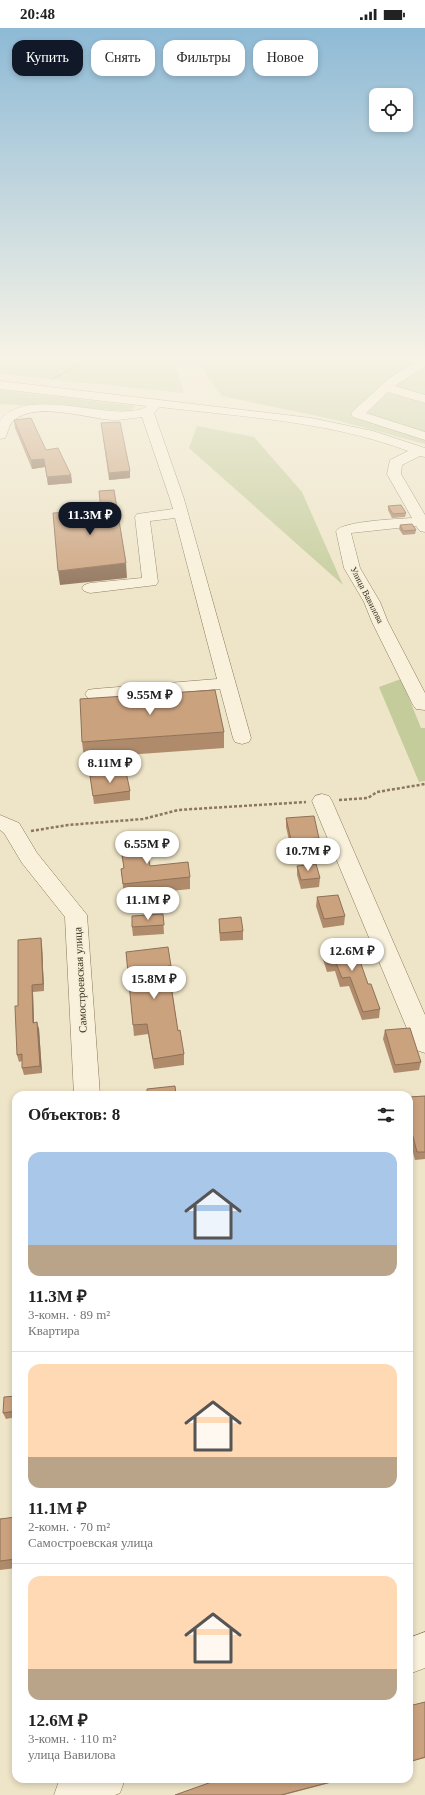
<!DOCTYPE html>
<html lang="ru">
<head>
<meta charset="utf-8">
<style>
	:root { --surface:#fff; --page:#f6f6f6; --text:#222; --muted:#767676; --line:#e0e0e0; --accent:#111827 }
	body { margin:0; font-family:Georgia,serif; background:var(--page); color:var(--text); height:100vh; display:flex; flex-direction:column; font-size:15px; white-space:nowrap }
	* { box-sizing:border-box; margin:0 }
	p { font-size:13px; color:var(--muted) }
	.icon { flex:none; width:22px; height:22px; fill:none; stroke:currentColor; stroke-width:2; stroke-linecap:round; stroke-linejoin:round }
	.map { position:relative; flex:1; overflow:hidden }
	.drawer { position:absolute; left:12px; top:1063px; width:401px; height:692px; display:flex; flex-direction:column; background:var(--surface); border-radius:12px; box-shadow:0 2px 6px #0003 }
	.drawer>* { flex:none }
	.top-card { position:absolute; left:12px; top:12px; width:401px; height:36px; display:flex; gap:8px }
	.fabs { position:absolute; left:369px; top:60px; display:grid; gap:8px }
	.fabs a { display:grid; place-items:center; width:44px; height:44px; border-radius:8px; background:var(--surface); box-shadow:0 2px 6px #0003; font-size:20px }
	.price { position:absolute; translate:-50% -34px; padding:0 9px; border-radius:14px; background:#fff; color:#222; font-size:13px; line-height:26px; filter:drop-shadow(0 1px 2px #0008) }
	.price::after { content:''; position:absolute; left:50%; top:24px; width:12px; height:9px; margin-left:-6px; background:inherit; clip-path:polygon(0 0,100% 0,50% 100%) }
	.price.active { background:var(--accent); color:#fff }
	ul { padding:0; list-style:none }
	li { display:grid; align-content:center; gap:8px; height:212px; padding:0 16px }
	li+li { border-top:1px solid var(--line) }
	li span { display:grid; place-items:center; height:124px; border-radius:12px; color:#555 }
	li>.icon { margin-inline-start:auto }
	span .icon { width:72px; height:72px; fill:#fffc; stroke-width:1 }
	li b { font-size:17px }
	h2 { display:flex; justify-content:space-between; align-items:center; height:48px; padding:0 16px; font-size:17px }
	.chip { padding:0 14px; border-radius:12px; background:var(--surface); box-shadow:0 2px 6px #0003; font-size:14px; line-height:36px }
	.chip.active { background:var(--accent); color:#fff }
	.status { display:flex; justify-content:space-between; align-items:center; height:28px; padding:0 20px; background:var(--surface); direction:ltr }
	.status svg { height:11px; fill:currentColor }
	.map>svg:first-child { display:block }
</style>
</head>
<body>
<div class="status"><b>20:48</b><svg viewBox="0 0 49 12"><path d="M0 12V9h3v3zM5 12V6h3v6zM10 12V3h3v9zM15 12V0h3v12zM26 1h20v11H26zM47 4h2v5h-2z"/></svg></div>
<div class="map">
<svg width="425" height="1767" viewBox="0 0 425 1767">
	<rect width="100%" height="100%" fill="#eee4c7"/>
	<g fill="#c4cc9b">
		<polygon points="0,330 174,330 184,365 0,346"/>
		<polygon points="201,330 425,330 425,416 336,392 222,368 198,334"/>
		<polygon points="0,362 136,378 130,383 0,376"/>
		<polygon points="197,398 254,409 302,464 343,557 189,420"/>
		<polygon points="401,651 421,700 425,700 425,753 419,754 379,659"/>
	</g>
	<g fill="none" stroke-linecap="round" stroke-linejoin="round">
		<defs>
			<g id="minor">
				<polygon points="425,330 425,338 395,358 425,367 425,375 388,364 366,385 425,404 425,412 353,389 351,386 353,383 391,349 421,331"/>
				<path d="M0 353 311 390 373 403 425 420V429L420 428 402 437 401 446 425 487V504L420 503 416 498 351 505 360 540 380 574 388 594 425 665V682L416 681 413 677 372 594 364 574 344 540 336 503C343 493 397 491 412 490L387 446 390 432 408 423C329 393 243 389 160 379L154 385 184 471 251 710 249 714 242 716 235 714 233 710 220 661 94 671 88 670 85 666 88 662 94 661 217 651 175 490 150 493 158 554 156 557 90 565 84 563 82 560 84 557 90 555 142 550 135 489 137 486 173 481 170 471 142 389C132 390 122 392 112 392 85 390 35 373 13 393 8 398 8 405 5 410L0 411V393C23 360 95 387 130 383 136 382 142 382 147 378L0 361Z"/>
				<polygon points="322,766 329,768 332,773 425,987 425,1025 416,1022 413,1015 312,773 315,768"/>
				<polygon points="0,787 19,795 37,825 87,887 100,1067 74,1067 65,889 22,835 4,805 0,802"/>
				<polygon points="425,1604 425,1640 409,1646 409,1610"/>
				<polygon points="64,1751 125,1751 120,1765 115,1767 54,1767 59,1753"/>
			</g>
		</defs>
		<use href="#minor" stroke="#8a775d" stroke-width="1"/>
		<polyline stroke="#8a775d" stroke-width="1.5" stroke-dasharray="2 1" stroke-linecap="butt" points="52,351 80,337 88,330"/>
		<g stroke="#8a775d" stroke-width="2.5" stroke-dasharray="3 2" stroke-linecap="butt">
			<polyline points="339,772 368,770 377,764 425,756"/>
			<polyline points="31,803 68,797 143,791 178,782 306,774"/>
		</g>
		<use href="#minor" fill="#f9f1db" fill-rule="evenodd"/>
	</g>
	<g fill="#af8b6c">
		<polygon points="14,392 46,422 71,447 72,455 48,457 45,439 32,441 15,400"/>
		<polygon points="101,395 130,443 130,450 109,452"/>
		<polygon points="388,478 406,485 405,489 392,490 388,482"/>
		<polygon points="400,497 416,502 415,506 403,507 399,501"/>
		<polygon points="224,704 224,720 84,730 82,714"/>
		<polygon points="90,748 130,763 130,772 94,776"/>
		<polygon points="286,790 319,810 318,819 291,821 286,799"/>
		<polygon points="120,813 150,838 190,849 190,861 124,868 121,841 124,840 121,825"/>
		<polygon points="297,838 320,850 319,859 301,861 297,847"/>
		<polygon points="317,869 345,888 344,897 323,900 316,878"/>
		<polygon points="163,886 164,906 133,908 132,899"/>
		<polygon points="219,891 243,903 243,912 220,913 219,899"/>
		<polygon points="41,910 42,917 44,963 33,964 34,994 39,1001 42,1045 24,1047 22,1040 22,1033 19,1034 17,1027 18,978"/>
		<polygon points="322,917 368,956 380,981 379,990 362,992 349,958 340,959 335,943 327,944 321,925"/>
		<polygon points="126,924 171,938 171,948 170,948 178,1003 184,1026 184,1037 154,1041 148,1006 134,1008"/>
		<polygon points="385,1002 421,1034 419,1042 394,1045 383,1011"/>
		<polygon points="425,1068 425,1131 415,1132 409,1109 409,1069"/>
		<polygon points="16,1368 16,1389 6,1391 3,1385"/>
		<polygon points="16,1489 16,1540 0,1542 0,1491"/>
		<polygon points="425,1674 425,1730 409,1734 409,1678"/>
		<polygon points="220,1751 345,1751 284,1767 175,1767"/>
	</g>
	<g fill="#8e7158">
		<polygon points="44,431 45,439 32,441 31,432"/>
		<polygon points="130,443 130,450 109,452 109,445"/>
		<polygon points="71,447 72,455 48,457 47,449"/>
		<polygon points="126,535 127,550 60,557 58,543"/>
		<polygon points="41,910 42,917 44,963 43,956"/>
		<polygon points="32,957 33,964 34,1002 33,995"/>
		<polygon points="37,994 39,1001 42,1045 40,1038"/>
	</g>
	<g fill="#cba27e" stroke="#8e7158">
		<polygon points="31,390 46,422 58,420 71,447 47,449 44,431 31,432 14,392"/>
		<polygon points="120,394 130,443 109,445 101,395"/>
		<polygon points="114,462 126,535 58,543 53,485 101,482 99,463"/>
		<polygon points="401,477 406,485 393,486 388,478"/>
		<polygon points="412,496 416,502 403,503 400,497"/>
		<polygon points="215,662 224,704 82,714 80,671"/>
		<polygon points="126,744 130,763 93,768 90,748"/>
		<polygon points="314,788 319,810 291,812 286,790"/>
		<polygon points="145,811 150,838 188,834 190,849 123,856 121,841 124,840 120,813"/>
		<polygon points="316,836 320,850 301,852 297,838"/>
		<polygon points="338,867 345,888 324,891 317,869"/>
		<polygon points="163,886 164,897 132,899 132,888"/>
		<polygon points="241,889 243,903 220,905 219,891"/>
		<polygon points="41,910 43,956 32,957 33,995 37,994 40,1038 22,1040 22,1026 17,1027 15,978 18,978 18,912"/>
		<polygon points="353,913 368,956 371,956 380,981 363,984 350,949 342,950 336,935 328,936 322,917"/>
		<polygon points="168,919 171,938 168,938 178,1003 180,1002 184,1026 153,1031 147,996 133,997 126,924"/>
		<polygon points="410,1000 421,1034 395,1037 385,1002"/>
		<polygon points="175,1058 176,1067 147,1067 147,1061"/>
		<polygon points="425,1068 425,1124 417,1124 409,1093 409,1069"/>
		<polygon points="16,1368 16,1383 3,1385 4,1369"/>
		<polygon points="16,1489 16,1531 0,1533 0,1491"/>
		<polygon points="425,1674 425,1729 409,1734 409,1678"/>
		<polygon points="16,1676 16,1701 14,1701 14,1677"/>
		<polygon points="220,1751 342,1751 281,1767 175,1767"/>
	</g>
	<linearGradient id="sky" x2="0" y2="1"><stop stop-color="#8ebad6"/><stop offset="0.57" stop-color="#f7f3e6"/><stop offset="1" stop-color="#f7f3e6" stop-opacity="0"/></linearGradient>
	<rect width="425" height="578" fill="url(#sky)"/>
	<g text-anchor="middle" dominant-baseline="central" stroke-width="3" stroke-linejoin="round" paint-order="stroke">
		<g font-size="9" fill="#3a2e20" stroke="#f5eed7">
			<text transform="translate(367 567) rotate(63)">Улица Вавилова</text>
		</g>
		<g font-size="11" fill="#3a2e20" stroke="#f5eed7">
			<text transform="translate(80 952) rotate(-93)">Самостроевская улица</text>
		</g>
	</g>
</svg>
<div class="fabs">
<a><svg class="icon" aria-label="locate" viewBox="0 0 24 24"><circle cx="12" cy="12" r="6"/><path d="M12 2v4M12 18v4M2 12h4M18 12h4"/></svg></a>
</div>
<b class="price active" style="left:90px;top:508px">11.3M ₽</b>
<b class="price" style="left:150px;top:688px">9.55M ₽</b>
<b class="price" style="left:110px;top:756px">8.11M ₽</b>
<b class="price" style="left:147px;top:837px">6.55M ₽</b>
<b class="price" style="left:308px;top:844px">10.7M ₽</b>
<b class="price" style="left:148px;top:893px">11.1M ₽</b>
<b class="price" style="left:352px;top:944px">12.6M ₽</b>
<b class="price" style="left:154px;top:972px">15.8M ₽</b>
<div class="top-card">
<a class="chip active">Купить</a>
<a class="chip">Снять</a>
<a class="chip">Фильтры</a>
<a class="chip">Новое</a>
</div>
<section class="drawer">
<h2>Объектов: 8<svg class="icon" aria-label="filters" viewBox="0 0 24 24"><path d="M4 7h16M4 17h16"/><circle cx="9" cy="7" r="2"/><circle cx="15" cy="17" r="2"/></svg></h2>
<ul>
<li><span style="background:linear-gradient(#a9c7e8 75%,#b9a48a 0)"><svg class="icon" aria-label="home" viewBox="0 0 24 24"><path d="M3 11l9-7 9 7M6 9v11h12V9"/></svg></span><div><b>11.3M ₽</b><p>3-комн. · 89 m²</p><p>Квартира</p></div></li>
<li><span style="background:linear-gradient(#ffd9b3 75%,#b9a48a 0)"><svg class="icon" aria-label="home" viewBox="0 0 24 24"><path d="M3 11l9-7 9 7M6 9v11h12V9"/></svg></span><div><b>11.1M ₽</b><p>2-комн. · 70 m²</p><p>Самостроевская улица</p></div></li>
<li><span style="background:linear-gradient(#ffd9b3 75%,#b9a48a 0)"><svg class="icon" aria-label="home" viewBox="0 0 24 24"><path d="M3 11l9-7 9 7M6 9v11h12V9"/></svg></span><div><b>12.6M ₽</b><p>3-комн. · 110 m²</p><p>улица Вавилова</p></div></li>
</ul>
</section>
</div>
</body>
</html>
